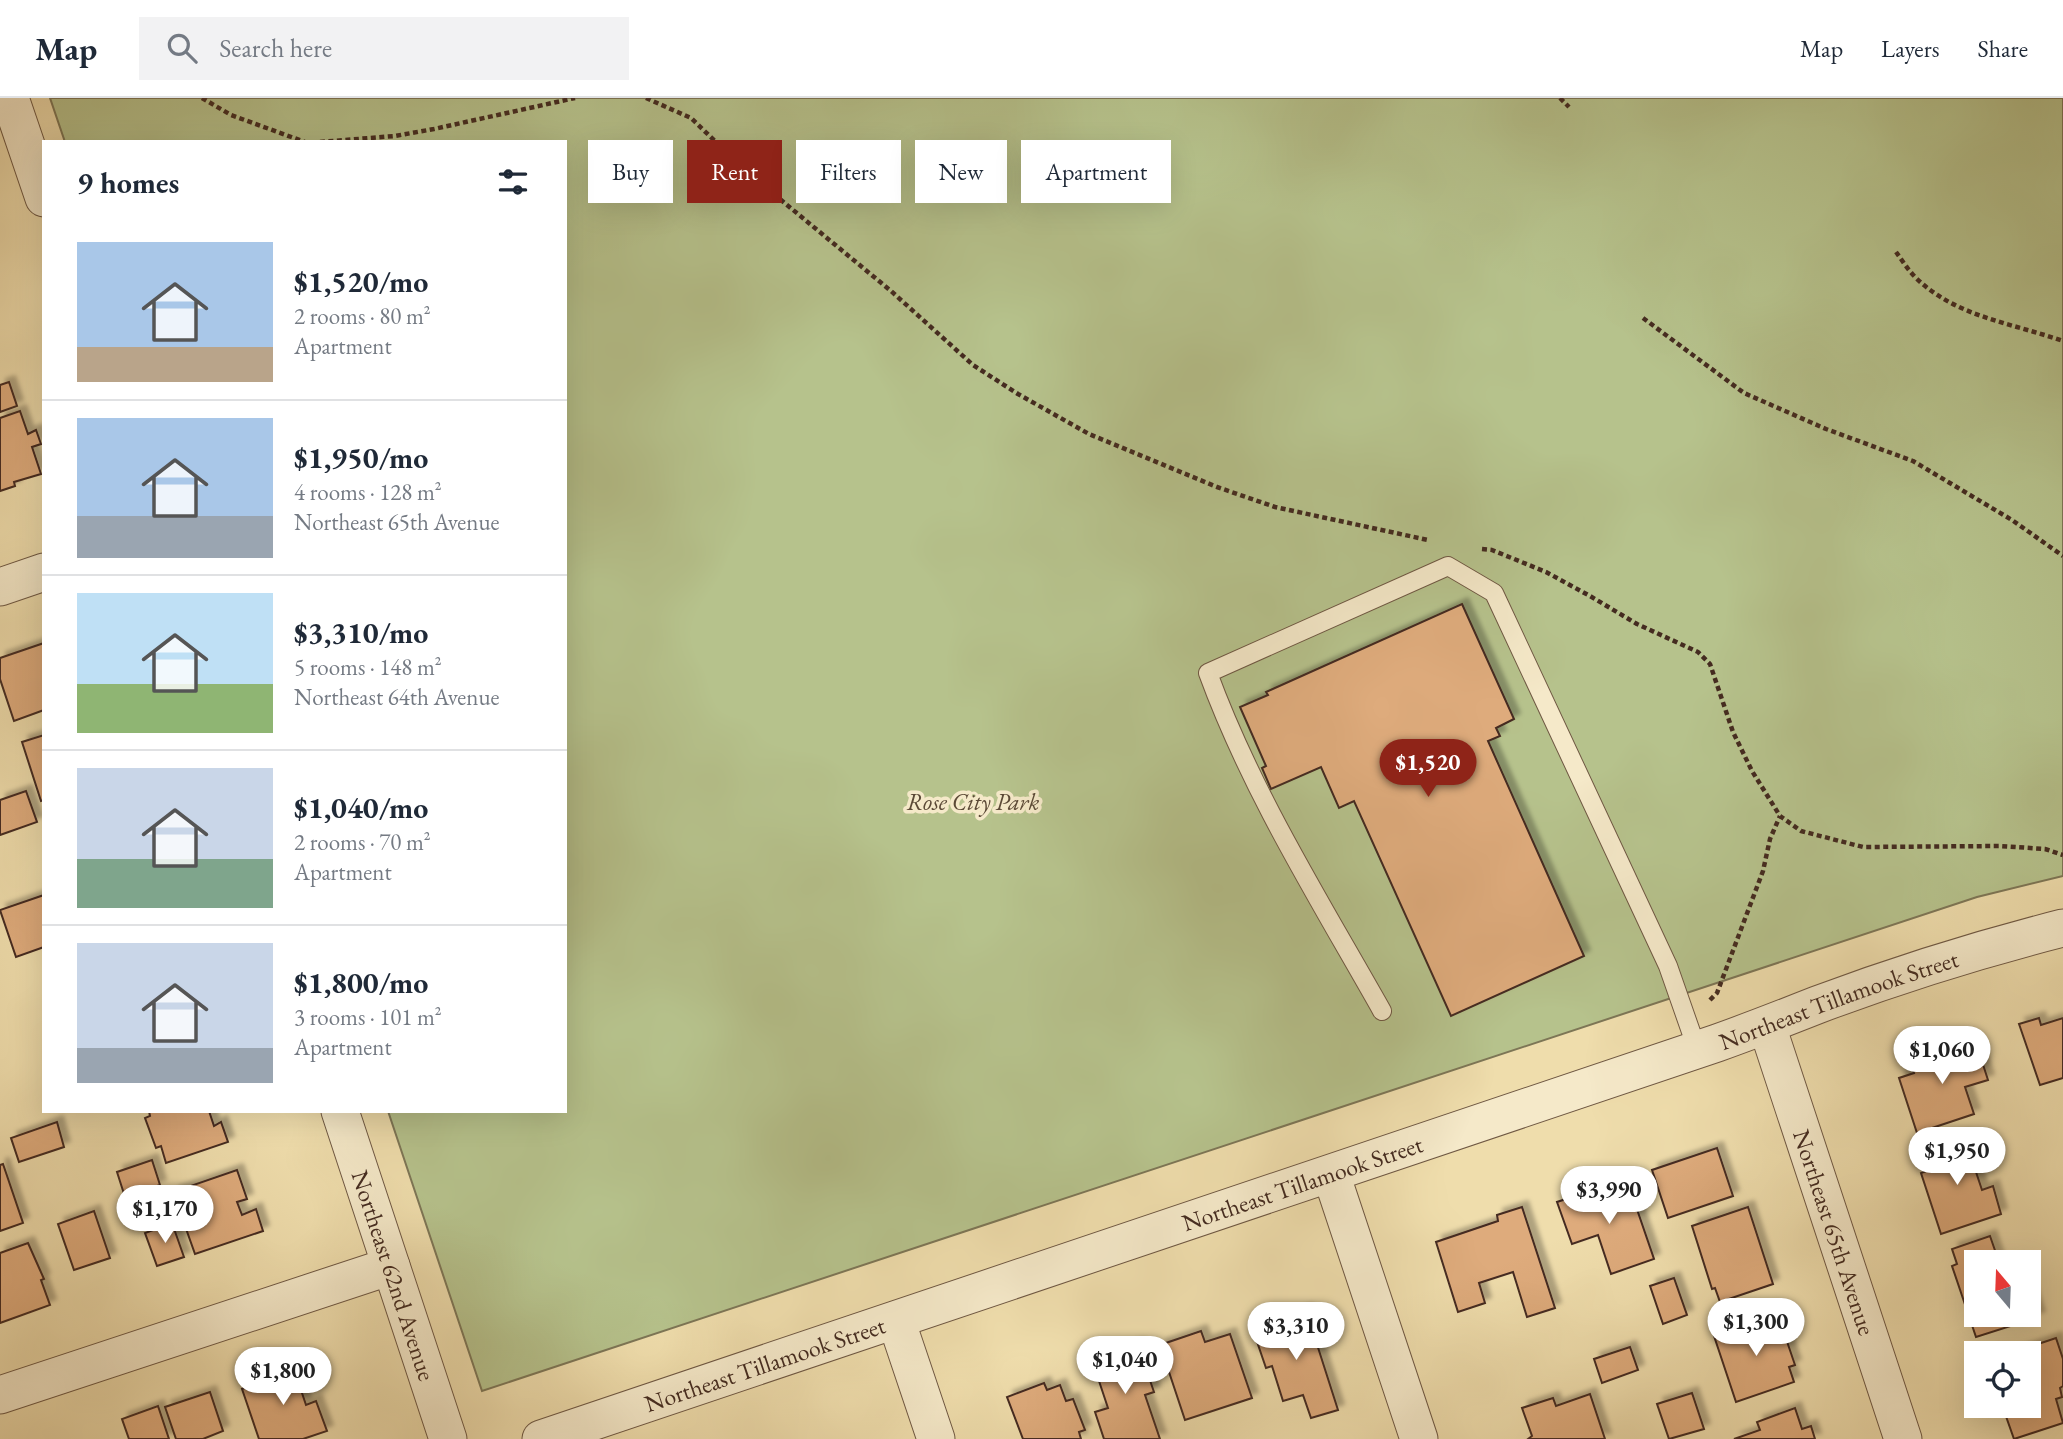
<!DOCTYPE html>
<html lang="en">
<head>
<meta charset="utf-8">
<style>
	:root { --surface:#fff; --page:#f2f2f3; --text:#1f2937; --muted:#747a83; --line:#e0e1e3; --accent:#8f2418 }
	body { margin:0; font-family:"EB Garamond",serif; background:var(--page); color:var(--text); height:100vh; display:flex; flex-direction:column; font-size:26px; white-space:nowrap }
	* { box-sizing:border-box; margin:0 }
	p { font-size:23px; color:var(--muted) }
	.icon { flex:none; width:38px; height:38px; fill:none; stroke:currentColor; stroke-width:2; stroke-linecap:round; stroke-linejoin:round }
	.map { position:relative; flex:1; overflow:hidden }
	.drawer { position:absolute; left:42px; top:42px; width:525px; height:973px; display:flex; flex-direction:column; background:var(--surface); border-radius:0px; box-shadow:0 7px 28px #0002 }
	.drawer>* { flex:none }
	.hud { position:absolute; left:588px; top:42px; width:665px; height:63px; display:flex; gap:14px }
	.needle { width:46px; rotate:341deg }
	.fabs { position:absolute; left:1964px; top:1152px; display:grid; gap:14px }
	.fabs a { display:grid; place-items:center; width:77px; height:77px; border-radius:0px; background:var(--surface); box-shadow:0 7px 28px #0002; font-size:35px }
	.price { position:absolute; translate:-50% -60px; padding:0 16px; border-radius:24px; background:#fff; color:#222; font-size:23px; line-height:46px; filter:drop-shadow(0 2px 4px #0008) }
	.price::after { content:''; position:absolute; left:50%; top:42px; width:21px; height:16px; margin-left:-10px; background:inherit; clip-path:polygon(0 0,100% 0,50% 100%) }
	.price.selected { background:var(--accent); color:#fff }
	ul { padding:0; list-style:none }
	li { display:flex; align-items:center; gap:21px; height:175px; padding:0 35px }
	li+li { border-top:2px solid var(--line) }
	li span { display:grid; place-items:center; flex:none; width:196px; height:140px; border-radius:0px; color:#555 }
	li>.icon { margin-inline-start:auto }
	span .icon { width:84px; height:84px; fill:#fffc; stroke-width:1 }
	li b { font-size:30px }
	h2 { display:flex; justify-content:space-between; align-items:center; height:84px; padding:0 35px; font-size:30px }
	.chip { padding:0 24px; border-radius:0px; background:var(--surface); box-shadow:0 7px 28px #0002; font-size:24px; line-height:63px }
	.chip.selected { background:var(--accent); color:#fff }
	header { display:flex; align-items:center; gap:42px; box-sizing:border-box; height:98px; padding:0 35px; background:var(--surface); border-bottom:2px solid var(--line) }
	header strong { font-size:33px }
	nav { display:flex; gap:38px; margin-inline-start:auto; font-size:24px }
	.search { width:490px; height:63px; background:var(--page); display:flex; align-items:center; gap:18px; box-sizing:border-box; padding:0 24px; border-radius:0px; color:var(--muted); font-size:26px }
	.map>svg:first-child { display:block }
</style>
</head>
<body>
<header>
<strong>Map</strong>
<div class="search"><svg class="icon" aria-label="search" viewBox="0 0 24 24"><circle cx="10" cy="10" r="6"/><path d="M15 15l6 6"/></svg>Search here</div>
<nav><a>Map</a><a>Layers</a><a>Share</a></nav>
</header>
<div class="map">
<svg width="2063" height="1341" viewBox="0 0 2063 1341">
	<defs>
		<filter id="shadow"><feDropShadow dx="6" dy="-6" stdDeviation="2" flood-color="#0004"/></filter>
	</defs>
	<rect width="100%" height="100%" fill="#efddac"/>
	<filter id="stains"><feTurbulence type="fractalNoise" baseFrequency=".00286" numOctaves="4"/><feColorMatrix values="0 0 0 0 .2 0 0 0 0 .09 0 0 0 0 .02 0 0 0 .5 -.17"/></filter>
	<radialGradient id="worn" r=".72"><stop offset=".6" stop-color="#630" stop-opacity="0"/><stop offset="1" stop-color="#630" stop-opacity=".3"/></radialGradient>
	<polygon fill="#b6c28c" stroke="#7d7656" stroke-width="2" points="50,0 2063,0 2063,778 1977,799 482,1293 388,1013 565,1013 565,44 65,44"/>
	<g fill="#deab7c" stroke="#442b20" stroke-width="2" filter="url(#shadow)">
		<polygon points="9,284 17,308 0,314 0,287"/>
		<polygon points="20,313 28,336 36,332 41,346 32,349 41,376 14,384 15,388 0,393 0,320"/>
		<polygon points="1462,506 1514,621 1496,630 1500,638 1488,643 1584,858 1451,918 1354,703 1339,710 1321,669 1271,691 1262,670 1266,668 1240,609 1268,597 1266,594"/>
		<polygon points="44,545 44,612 14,623 0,581 0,560"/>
		<polygon points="44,637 44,702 41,703 22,644"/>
		<polygon points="26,693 37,724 0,737 0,702"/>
		<polygon points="44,797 44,849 16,859 0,812"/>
		<polygon points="2039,920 2041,927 2063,920 2063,980 2040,987 2019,926"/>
		<polygon points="1976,945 1988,982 1965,989 1974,1016 1917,1035 1899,980 1914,975 1909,961 1949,948 1951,953"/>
		<polygon points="149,1013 209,1013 214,1028 221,1024 228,1044 166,1065 161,1048 156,1050 145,1020 150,1018"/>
		<polygon points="57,1024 64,1049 19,1064 11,1040"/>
		<polygon points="1964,1038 1982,1092 1993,1088 2001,1116 1941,1136 1921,1075 1932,1071 1925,1051"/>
		<polygon points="1717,1050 1733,1098 1668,1120 1652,1072"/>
		<polygon points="152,1062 160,1087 125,1099 117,1074"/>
		<polygon points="3,1066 23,1125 0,1133 0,1067"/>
		<polygon points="237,1072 247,1101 237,1104 242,1117 256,1111 263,1133 195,1156 173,1094"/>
		<polygon points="1629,1088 1654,1161 1611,1176 1598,1137 1572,1146 1557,1104 1596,1091 1599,1098"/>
		<polygon points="1522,1109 1555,1210 1527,1219 1513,1174 1479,1185 1485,1205 1458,1214 1436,1144 1498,1123 1497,1117"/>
		<polygon points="1748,1109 1773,1186 1720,1204 1715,1190 1712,1191 1692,1128"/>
		<polygon points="94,1113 110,1160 74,1172 58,1126"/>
		<polygon points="172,1125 184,1159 157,1168 145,1135"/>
		<polygon points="1990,1138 1999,1164 1976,1164 1976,1216 2028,1216 2028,1186 2039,1219 1976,1239 1952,1168 1957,1166 1952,1151"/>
		<polygon points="28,1145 44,1181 41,1182 50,1207 0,1225 0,1155"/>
		<polygon points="1674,1180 1687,1217 1663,1226 1650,1188"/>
		<polygon points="1306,1212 1338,1312 1311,1320 1303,1297 1283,1303 1272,1268 1266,1270 1252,1229"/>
		<polygon points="1778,1217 1795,1267 1789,1269 1794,1284 1736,1304 1714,1238"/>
		<polygon points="1201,1233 1205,1244 1230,1236 1252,1300 1185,1322 1160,1247"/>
		<polygon points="2056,1240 2063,1261 2063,1288 2060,1290 2062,1299 2056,1301 2063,1325 2014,1341 2002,1307 2028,1307 2028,1255 2011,1255"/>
		<polygon points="1138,1247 1154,1294 1145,1297 1160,1341 1104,1341 1095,1314 1108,1310 1092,1262"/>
		<polygon points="1630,1249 1638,1272 1602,1285 1594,1261"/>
		<polygon points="291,1262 306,1307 316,1303 327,1333 303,1341 259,1341 242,1291 272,1281 269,1269"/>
		<polygon points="1044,1285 1047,1292 1060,1287 1066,1303 1073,1301 1085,1332 1079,1334 1081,1341 1023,1341 1007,1299"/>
		<polygon points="210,1294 223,1333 203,1341 176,1341 165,1309"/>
		<polygon points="1692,1295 1704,1331 1669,1341 1657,1306"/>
		<polygon points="1590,1296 1605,1341 1528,1341 1532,1338 1522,1310 1553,1300 1556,1308"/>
		<polygon points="158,1308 169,1341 129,1341 122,1321"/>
		<polygon points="1795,1310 1802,1331 1811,1328 1815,1341 1734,1341 1760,1332 1757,1324"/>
	</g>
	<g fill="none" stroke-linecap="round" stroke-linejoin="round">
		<defs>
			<path id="service" d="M1382 913C1320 803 1252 695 1208 575L1448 468 1494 495 1668 868 1697 951"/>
			<g id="minor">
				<polyline points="10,0 44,100"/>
				<polyline points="0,489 44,474"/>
				<path id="s1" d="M1767 928 1903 1341"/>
				<path id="s2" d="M340 1013 448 1341"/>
				<polyline points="1331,1076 1419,1341"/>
				<polyline points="896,1222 936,1341"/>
				<polyline points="0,1297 391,1168"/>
				<path id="s3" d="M541 1341 1717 945C1751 933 1784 920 1817 907 1897 877 1980 851 2063 830"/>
			</g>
		</defs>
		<use href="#service" stroke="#6f5843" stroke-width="20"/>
		<use href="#minor" stroke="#6f5843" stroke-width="39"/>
		<g stroke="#442b20" stroke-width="4.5" stroke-dasharray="5 3.5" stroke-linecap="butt">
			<polyline points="202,0 231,17 305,44"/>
			<polyline points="646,0 691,20 746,73 891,193 973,267 1018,296 1089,336 1217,389 1275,409 1428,442"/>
			<polyline points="1560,0 1569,9"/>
			<polyline points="320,44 395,38 434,31 575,0"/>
			<path d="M1896 154C1902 162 1908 172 1916 180 1956 219 2012 225 2063 243"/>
			<polyline points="1643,220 1744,295 1826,331 1913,363 2012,422 2063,458"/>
			<polyline points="1482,451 1492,452 1546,474 1590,498 1637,526 1698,554 1710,566 1733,634 1752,673 1780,718 1801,733 1863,749 2000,748 2045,751 2063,757"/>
			<polyline points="1710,902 1717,895 1763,773 1770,741 1780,718"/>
		</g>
		<use href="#service" stroke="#f5e9c9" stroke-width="18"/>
		<use href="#minor" stroke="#f5e9c9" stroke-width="37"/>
	</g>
	<g text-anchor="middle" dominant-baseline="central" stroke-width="7" stroke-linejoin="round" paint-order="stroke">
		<g font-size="24" font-style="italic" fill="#5b4936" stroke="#f5e9c9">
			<text x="973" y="703">Rose City Park</text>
		</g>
		<g font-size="24" fill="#442b20" stroke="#f5e9c9">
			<text stroke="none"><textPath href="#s3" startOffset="1370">Northeast Tillamook Street</textPath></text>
			<text stroke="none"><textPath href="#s3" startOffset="803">Northeast Tillamook Street</textPath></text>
			<text stroke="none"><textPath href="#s1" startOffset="217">Northeast 65th Avenue</textPath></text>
			<text stroke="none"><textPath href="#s2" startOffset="173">Northeast 62nd Avenue</textPath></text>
			<text stroke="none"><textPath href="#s3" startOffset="236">Northeast Tillamook Street</textPath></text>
		</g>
	</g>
	<rect width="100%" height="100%" filter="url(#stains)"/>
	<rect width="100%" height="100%" fill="url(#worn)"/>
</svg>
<div class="fabs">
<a><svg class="needle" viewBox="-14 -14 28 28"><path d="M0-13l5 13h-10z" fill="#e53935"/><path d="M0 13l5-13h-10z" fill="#747a83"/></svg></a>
<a><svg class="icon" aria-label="locate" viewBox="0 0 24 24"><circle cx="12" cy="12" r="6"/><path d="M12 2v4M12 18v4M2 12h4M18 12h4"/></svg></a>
</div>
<b class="price selected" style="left:1428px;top:701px">$1,520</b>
<b class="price" style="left:1942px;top:988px">$1,060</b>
<b class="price" style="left:1957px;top:1089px">$1,950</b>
<b class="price" style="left:1609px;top:1128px">$3,990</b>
<b class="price" style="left:165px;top:1147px">$1,170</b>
<b class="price" style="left:1756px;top:1260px">$1,300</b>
<b class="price" style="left:1296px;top:1264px">$3,310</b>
<b class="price" style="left:1125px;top:1298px">$1,040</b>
<b class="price" style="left:283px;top:1309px">$1,800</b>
<div class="hud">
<a class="chip">Buy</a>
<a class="chip selected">Rent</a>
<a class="chip">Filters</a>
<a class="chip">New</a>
<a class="chip">Apartment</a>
</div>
<section class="drawer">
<h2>9 homes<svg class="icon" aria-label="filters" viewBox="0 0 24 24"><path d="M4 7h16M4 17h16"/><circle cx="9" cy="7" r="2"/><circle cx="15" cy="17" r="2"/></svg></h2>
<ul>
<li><span style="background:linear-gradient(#a9c7e8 75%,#b9a48a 0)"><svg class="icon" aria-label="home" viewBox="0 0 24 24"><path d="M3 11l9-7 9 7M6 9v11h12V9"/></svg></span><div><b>$1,520/mo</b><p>2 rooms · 80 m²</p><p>Apartment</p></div></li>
<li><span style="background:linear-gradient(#a9c7e8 70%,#9aa5b1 0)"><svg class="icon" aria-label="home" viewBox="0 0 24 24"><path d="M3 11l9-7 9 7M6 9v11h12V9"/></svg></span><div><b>$1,950/mo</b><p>4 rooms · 128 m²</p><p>Northeast 65th Avenue</p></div></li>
<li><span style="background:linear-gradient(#bfe0f5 65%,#8fb573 0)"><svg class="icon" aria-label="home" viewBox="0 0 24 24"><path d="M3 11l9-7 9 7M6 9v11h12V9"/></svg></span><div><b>$3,310/mo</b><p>5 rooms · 148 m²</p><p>Northeast 64th Avenue</p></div></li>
<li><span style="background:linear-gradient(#c9d6e8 65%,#7fa58c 0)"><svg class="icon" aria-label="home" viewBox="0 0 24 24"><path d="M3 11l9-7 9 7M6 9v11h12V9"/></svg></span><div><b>$1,040/mo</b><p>2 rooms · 70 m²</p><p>Apartment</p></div></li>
<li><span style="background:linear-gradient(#c9d6e8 75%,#9aa5b1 0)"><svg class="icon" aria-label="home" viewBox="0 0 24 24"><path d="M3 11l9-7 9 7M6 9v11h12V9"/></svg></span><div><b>$1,800/mo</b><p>3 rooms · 101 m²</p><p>Apartment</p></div></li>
</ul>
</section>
</div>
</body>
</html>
